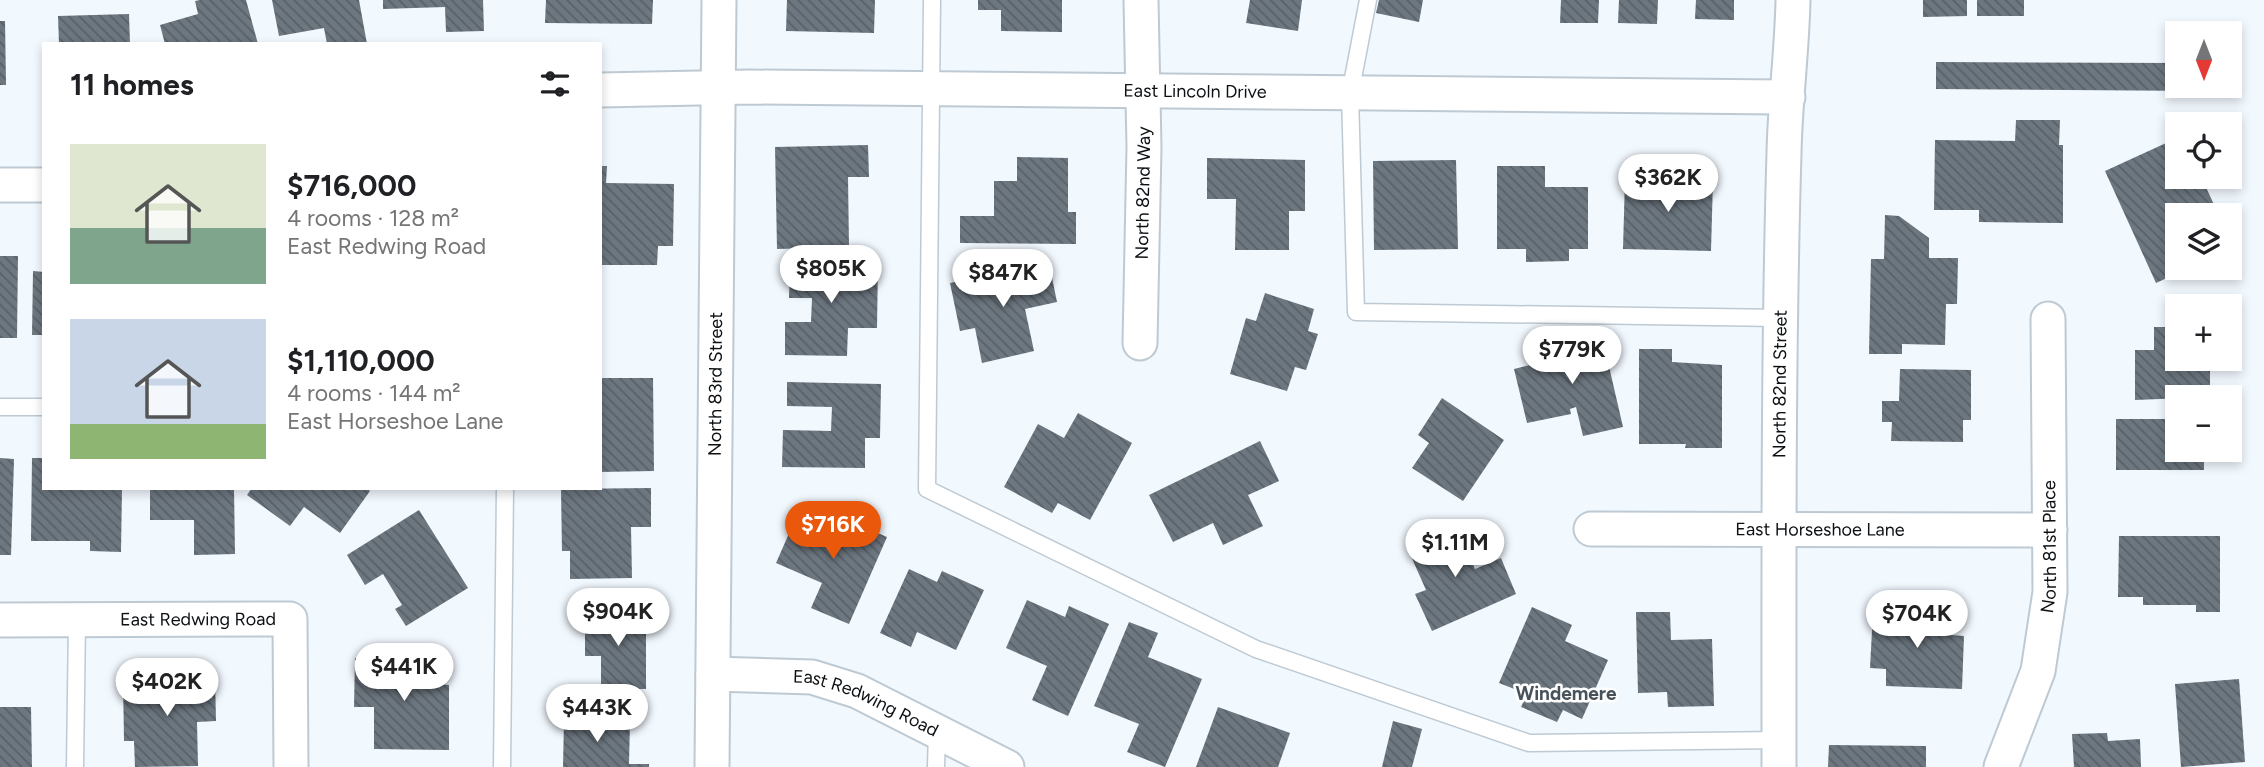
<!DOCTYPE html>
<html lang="en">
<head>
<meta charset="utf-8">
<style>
	:root { --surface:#fff; --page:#f2f2f2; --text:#202124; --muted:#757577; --accent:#ea580c }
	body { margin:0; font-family:Figtree,sans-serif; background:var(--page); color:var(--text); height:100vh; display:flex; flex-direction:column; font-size:26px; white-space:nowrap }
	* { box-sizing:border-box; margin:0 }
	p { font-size:23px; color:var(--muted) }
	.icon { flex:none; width:38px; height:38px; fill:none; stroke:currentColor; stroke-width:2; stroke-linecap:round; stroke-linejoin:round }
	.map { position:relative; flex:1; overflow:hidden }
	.drawer { position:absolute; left:42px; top:42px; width:560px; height:448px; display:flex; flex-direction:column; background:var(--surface); border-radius:0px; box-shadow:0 4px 10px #0003 }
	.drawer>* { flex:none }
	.needle { width:46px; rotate:180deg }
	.buttons { position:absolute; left:2165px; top:21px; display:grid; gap:14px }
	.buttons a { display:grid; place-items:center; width:77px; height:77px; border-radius:0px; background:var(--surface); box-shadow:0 4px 10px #0003; font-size:35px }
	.price { position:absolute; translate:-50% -60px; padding:0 16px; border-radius:24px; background:#fff; color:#222; font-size:23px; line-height:46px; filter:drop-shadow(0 2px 4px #0008) }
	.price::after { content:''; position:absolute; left:50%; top:42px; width:21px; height:16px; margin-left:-10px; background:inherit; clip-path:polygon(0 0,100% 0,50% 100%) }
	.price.active { background:var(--accent); color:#fff }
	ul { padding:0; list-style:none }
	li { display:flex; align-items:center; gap:21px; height:175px; padding:0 28px }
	li span { display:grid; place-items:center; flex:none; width:196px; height:140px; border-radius:0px; color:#555 }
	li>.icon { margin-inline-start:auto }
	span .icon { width:84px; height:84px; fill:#fffc; stroke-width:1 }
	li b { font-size:30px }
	h2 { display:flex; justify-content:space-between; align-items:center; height:84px; padding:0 28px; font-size:30px }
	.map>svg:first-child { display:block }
</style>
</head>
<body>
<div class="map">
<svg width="2264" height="767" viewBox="0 0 2264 767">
	<defs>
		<pattern id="building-back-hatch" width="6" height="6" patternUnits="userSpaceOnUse" patternTransform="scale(1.75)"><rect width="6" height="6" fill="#6d7780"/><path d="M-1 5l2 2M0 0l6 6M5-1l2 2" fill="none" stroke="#586068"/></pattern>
	</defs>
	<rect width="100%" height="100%" fill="#f1f8fe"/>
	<g fill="url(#building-back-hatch)">
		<polygon points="200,0 246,0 258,44 165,44 160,25 198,14 195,1"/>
		<polygon points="272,0 359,0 367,44 327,44 324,28 279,36"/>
		<polygon points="383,0 483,0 484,31 446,32 445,7 383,9"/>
		<polygon points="546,0 653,0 652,24 545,23"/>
		<polygon points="787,0 875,0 874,33 786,31"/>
		<polygon points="978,0 1062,0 1062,32 1001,31 1001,10 978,10"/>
		<polygon points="1250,0 1302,0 1298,31 1246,23"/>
		<polygon points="1379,0 1423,0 1419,22 1376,13"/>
		<polygon points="1561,0 1599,0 1598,23 1560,23"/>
		<polygon points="1619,0 1658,0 1657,24 1618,23"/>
		<polygon points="1696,0 1734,0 1734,20 1695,19"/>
		<polygon points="1923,0 1967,0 1967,16 1923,17"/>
		<rect x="1977" y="0" width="47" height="16"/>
		<polygon points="129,14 130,44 59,44 58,16"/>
		<polygon points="0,21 5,21 6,85 0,85"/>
		<polygon points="1936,62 2177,63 2177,86 2205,86 2205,91 1936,89"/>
		<polygon points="2016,120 2060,120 2059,145 2063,145 2063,223 1979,222 1979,210 1934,210 1935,140 2015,141"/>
		<polygon points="2230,135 2241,135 2240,161 2230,160"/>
		<polygon points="2177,138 2177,177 2201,177 2219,215 2177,215 2177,268 2189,268 2156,283 2105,171"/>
		<polygon points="868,145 869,177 848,177 849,247 777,249 775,147"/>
		<polygon points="1017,157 1068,158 1068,212 1076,212 1076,244 960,243 960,216 994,216 994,181 1017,181"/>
		<polygon points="1207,158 1305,160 1305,211 1289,211 1289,250 1235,250 1236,199 1207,199"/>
		<polygon points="1456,160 1458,249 1374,250 1373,161"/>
		<polygon points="600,166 607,166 606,183 674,184 673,246 658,246 657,265 600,265"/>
		<polygon points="1497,166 1545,166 1545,187 1588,187 1588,249 1569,249 1569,261 1526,262 1526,249 1497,249"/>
		<polygon points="1625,178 1713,180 1711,251 1623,249"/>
		<polygon points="1885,215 1899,216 1929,238 1929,258 1958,258 1957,304 1946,304 1945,345 1902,344 1902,354 1869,354 1871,259 1884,259"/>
		<polygon points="0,256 18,256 17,338 0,338"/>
		<polygon points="790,261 878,263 877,328 848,328 847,356 785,355 785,322 811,322 812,298 789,298"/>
		<polygon points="1049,263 1057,302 1025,309 1034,351 982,363 975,328 960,331 950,283"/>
		<polygon points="33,271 44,272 44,335 32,335"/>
		<polygon points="1265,293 1314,309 1308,331 1318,334 1306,370 1295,367 1287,391 1230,374 1246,318 1256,321"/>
		<polygon points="2154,327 2177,327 2177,359 2210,359 2210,397 2135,400 2135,350 2154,350"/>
		<polygon points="1598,332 1603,349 1605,349 1623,427 1583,436 1576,407 1570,409 1571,414 1527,423 1514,369 1554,359 1550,343"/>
		<polygon points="1639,349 1672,349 1672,362 1722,365 1722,448 1685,448 1686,444 1639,444"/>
		<polygon points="1900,369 1971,370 1971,420 1963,420 1963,442 1891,441 1892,422 1882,422 1882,401 1899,401"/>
		<polygon points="600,378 653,378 654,471 600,472"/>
		<polygon points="787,382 881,384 880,438 865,438 865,468 782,467 783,430 831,431 832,407 787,406"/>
		<polygon points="1442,398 1504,440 1463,501 1412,468 1429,443 1418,435"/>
		<polygon points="1078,413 1132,443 1090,520 1058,503 1052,513 1004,487 1038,424 1064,438"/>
		<polygon points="2116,419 2177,419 2177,450 2204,450 2204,470 2116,470"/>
		<polygon points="1260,441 1279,481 1248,495 1263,526 1223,545 1213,523 1173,542 1149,495"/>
		<polygon points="0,458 14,459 11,555 0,555"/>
		<polygon points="32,458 44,458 44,488 122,488 121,552 90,551 90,541 31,541"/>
		<polygon points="150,488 234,488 235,554 194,555 194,520 150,520"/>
		<polygon points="252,488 367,488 370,491 340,533 304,507 290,526 247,495"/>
		<polygon points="651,488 651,527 631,527 632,578 570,579 570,551 562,551 561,489"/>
		<polygon points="419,510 468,588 406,626 395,609 402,605 383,574 365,585 347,555"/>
		<polygon points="798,513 833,528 838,516 887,537 849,624 811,608 822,583 776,563"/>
		<polygon points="1455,524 1475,569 1501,558 1516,594 1432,631 1415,594 1426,590 1406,545"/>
		<polygon points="2119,536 2220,536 2220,612 2196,612 2196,605 2143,605 2143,597 2118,597"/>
		<polygon points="909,569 937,582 942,571 984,590 956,650 917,632 911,647 880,633"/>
		<polygon points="1027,600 1065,617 1069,606 1109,624 1068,716 1032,700 1047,666 1006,648"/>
		<polygon points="1532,607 1572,625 1565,641 1608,660 1582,719 1563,710 1557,722 1521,707 1527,694 1499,683"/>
		<polygon points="1636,612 1670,612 1671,640 1712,639 1714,706 1668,707 1667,692 1638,693"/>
		<polygon points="1873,612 1952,615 1951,635 1964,636 1962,689 1886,686 1886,669 1870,668"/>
		<polygon points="585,613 646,613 646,689 601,689 601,656 585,656"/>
		<polygon points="1129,622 1158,633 1148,657 1202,679 1165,767 1127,752 1139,724 1094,706"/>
		<polygon points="355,658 438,659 437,684 449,685 449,750 374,749 374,707 354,707"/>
		<polygon points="215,677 216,721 197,722 198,766 135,767 134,741 124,741 123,679"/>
		<polygon points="2239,679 2245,762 2181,767 2175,684"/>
		<polygon points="0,707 31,707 32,767 0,767"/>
		<polygon points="1218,707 1290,733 1278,767 1196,767"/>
		<polygon points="564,720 630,721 629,764 649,764 649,767 563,767"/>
		<polygon points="1393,721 1422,729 1412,767 1382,767"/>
		<polygon points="2107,733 2108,741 2140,739 2141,767 2074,767 2072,734"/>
		<polygon points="1829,745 1926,746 1926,767 1828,767"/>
	</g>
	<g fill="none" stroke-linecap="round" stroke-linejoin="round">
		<defs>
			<g id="lane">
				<polyline points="932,0 927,489 1256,649 1529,743 1779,740"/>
				<polyline points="1368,0 1350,94 1356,312 1781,318"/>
				<polyline points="0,407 44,407"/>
				<polyline points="75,767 77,621"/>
				<polyline points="502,767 505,488"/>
				<polyline points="936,767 937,732"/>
			</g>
			<g id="street">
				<path id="s1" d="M600 90 750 87 1788 97"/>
				<polyline points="0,185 44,185"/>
				<path id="s2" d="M1140 343 1144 147 1141 0"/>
				<path id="s3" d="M1591 529 2050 530"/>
				<path id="s4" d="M0 620 290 619 291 767"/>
				<path id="s5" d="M713 674 812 677 857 691 1007 767"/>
				<path id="s6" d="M712 767 719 0"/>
				<path id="s7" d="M1779 767C1779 562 1778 358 1784 153 1785 102 1792 51 1793 0"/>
				<path id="s8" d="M2001 767 2038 671 2050 592 2048 319"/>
			</g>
		</defs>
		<use href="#lane" stroke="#becad3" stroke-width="19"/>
		<use href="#street" stroke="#becad3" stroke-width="37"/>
		<use href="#lane" stroke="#fff" stroke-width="16"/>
		<use href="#street" stroke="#fff" stroke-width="33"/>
	</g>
	<g text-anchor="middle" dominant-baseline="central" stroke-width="5" stroke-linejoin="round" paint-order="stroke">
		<g font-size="18" fill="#0c1013" stroke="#fff">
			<text stroke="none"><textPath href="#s1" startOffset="595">East Lincoln Drive</textPath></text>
			<text stroke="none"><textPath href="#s2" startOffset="150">North 82nd Way</textPath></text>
			<text stroke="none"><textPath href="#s6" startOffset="383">North 83rd Street</textPath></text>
			<text stroke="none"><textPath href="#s7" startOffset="383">North 82nd Street</textPath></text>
			<text stroke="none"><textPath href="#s3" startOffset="229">East Horseshoe Lane</textPath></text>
			<text stroke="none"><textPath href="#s8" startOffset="228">North 81st Place</textPath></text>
			<text stroke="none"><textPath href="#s4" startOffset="198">East Redwing Road</textPath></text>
			<text stroke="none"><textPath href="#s5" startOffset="158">East Redwing Road</textPath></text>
		</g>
		<g font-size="19" font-weight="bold" fill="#48525a" stroke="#fff">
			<text x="1566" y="693">Windemere</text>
		</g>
	</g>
</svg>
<div class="buttons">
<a><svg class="needle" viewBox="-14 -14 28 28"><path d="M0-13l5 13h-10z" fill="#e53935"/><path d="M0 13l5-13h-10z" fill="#757577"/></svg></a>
<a><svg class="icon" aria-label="locate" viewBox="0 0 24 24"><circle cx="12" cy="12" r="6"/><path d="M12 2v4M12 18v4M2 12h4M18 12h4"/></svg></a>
<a><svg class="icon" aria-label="layers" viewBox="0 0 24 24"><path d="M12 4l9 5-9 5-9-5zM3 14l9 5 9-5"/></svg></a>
<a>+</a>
<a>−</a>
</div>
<b class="price" style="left:1668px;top:214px">$362K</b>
<b class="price" style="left:831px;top:305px">$805K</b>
<b class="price" style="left:1003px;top:309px">$847K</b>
<b class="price" style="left:1572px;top:386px">$779K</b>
<b class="price active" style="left:833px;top:561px">$716K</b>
<b class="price" style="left:1455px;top:579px">$1.11M</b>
<b class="price" style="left:618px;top:648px">$904K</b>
<b class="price" style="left:1917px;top:650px">$704K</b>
<b class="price" style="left:404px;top:703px">$441K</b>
<b class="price" style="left:167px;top:718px">$402K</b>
<b class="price" style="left:597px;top:744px">$443K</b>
<section class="drawer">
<h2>11 homes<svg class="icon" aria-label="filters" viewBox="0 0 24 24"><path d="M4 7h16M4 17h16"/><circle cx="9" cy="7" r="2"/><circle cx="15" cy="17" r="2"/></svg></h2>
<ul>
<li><span style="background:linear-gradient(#dfe7d0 60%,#7fa58c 0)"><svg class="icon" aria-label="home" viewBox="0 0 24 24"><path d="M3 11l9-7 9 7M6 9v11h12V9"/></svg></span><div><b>$716,000</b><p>4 rooms · 128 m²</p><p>East Redwing Road</p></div></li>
<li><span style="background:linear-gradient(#c9d6e8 75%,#8fb573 0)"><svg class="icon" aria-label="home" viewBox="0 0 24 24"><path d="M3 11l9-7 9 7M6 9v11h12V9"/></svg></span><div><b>$1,110,000</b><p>4 rooms · 144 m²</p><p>East Horseshoe Lane</p></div></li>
</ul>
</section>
</div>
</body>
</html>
